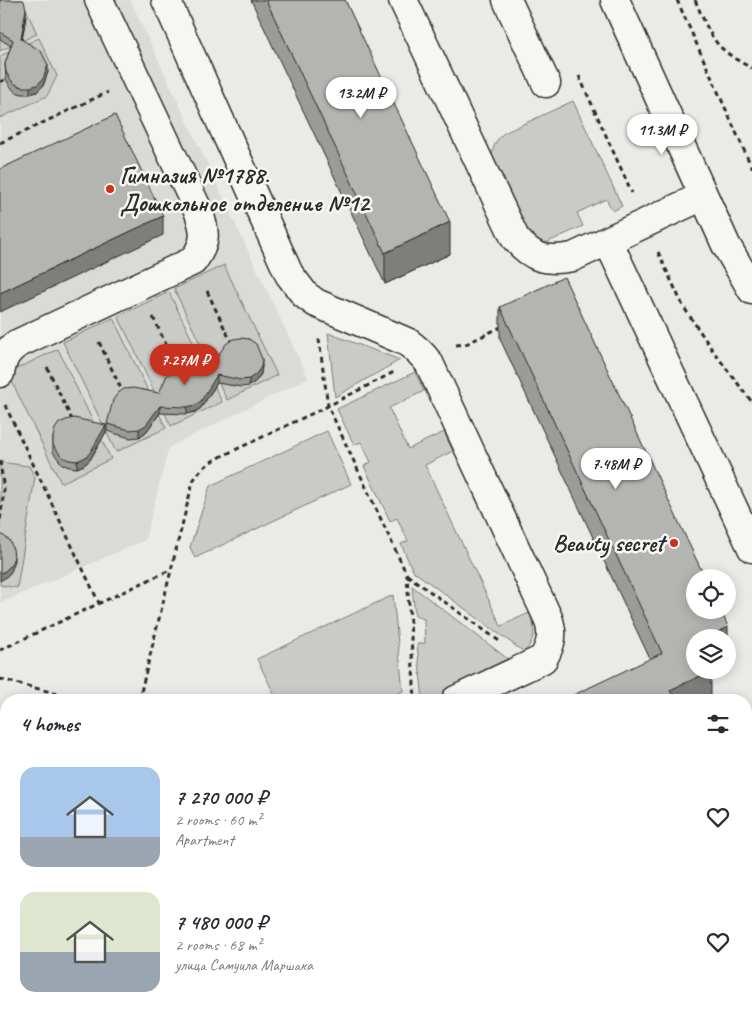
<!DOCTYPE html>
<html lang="en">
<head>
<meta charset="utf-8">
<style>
	:root { --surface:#fff; --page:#f7f7f7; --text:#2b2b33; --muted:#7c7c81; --accent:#c8321e }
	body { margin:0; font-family:Caveat,sans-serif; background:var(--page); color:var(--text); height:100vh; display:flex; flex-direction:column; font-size:19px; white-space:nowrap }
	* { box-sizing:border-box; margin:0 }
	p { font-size:16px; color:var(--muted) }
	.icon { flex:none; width:28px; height:28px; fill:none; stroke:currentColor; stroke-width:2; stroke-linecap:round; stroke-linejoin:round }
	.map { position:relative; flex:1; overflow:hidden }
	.drawer { position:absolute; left:0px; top:694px; width:752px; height:321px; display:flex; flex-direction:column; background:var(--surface); border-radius:20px 20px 0 0; box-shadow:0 2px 12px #0003 }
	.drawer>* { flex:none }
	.tools { position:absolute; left:686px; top:569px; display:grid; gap:10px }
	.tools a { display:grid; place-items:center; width:50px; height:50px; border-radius:50%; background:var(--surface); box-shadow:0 2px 12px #0003; font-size:25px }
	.price { position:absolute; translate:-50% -42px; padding:0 11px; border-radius:18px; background:#fff; color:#222; font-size:16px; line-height:32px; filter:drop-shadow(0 1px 2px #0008) }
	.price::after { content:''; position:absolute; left:50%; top:30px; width:15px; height:11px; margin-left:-8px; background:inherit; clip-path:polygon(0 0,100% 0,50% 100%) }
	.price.selected { background:var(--accent); color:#fff }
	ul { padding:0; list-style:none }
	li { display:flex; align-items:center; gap:15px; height:125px; padding:0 20px }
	li span { display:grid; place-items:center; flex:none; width:140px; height:100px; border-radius:15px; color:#555 }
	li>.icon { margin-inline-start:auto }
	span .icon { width:60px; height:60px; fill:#fffc; stroke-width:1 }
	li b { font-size:21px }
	h2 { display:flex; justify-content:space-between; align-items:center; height:60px; padding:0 20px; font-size:21px }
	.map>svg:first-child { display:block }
</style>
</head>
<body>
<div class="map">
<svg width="752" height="1014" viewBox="0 0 752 1014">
	<rect width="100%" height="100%" fill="#eaeae6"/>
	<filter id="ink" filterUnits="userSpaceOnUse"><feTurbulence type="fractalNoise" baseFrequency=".02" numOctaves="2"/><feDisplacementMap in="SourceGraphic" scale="10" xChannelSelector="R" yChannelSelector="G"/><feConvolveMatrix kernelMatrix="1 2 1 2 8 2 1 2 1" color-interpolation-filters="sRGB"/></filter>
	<g filter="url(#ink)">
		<g fill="#dadad6">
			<polygon points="0,0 130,0 308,378 169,447 145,540 0,603"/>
			<polygon points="752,812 752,1014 330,1014 335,1009 746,1009 746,818"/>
		</g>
		<g fill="#cacac7" stroke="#7a7a79">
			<polygon points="0,0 22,0 37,34 0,51"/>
			<polygon points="39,38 57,76 47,96 0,118 0,56"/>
			<path d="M573 101 622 206 613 211 606 199 577 213 583 226 548 242 541 243 529 236 492 156C493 145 496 140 504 133Z"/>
			<polygon points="224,265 277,375 227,400 174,289"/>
			<polygon points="169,292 222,402 171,426 118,316"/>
			<polygon points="113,318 166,428 116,452 63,342"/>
			<polygon points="328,333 400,360 335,397"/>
			<polygon points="58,349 111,459 61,483 11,380 16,369"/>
			<path d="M415 372 424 391 389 408 408 449 444 432 453 451 425 465 501 626 529 613C536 628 536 639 524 652L413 571 401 544 408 541 397 518 390 521 364 466 371 462 361 442 354 445 337 409Z"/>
			<polygon points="327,431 351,484 195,558 190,547 210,486"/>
			<polygon points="0,462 29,466 35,477 17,588 0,585"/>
			<polygon points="412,586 508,659 466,679 445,700 423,700 417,644 425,643 424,619 415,616"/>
			<polygon points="393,595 403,691 385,700 277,700 257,659"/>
			<polygon points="746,956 752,962 752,1014 645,1014 640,1009 746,1009"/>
		</g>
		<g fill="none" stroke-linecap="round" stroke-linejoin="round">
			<defs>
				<g id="minor">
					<path d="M166 0 289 274 305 295 316 303 407 342C416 348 422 354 429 363L548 618C554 634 551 645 543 659L456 700"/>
					<path d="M403 0 515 238C533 259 546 262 573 257L703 196"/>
					<polyline points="507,0 546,83"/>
					<polyline points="615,0 726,245 752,290"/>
					<polyline points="608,241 752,548"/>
					<path d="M0 373C3 359 5 352 17 344L193 261C207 242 206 232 198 210L99 0"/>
					<polyline points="746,758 752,750"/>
					<polyline points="0,766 6,772"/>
					<polyline points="264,1014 270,1009"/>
				</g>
			</defs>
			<use href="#minor" stroke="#2b2b2b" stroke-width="31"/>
			<g stroke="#2b2b2b" stroke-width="3" stroke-dasharray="5 4" stroke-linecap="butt">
				<polyline points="677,0 752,168"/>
				<path d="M695 0C711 37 714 49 752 68"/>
				<polyline points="579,76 632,193"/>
				<polyline points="0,82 6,79"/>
				<polyline points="0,143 108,92"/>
				<polyline points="658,252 683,306 713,351 752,402"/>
				<polyline points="207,291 232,344"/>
				<polyline points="153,317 178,370"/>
				<polyline points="319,339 328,406 407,575 415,700"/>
				<polyline points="99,342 123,393"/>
				<polyline points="456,345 466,344 503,326"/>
				<polyline points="47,367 73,422"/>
				<polyline points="5,405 99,603"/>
				<polyline points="0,461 4,490 0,521"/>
				<polyline points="407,575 502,643"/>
				<polyline points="0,650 170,570"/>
				<polyline points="0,679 82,700"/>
				<path d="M139 700 193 481C200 470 207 464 218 458L328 406 394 372"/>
				<polyline points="746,934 752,940"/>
				<polyline points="458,1009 458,1014"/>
				<polyline points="577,1009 581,1014"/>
				<polyline points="618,1009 623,1014"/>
				<polyline points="307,1014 313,1009"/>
				<polyline points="464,1014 517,1009"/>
				<polyline points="601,1014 605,1009"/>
			</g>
			<use href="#minor" stroke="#f6f6f2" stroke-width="28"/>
		</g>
		<g fill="#9b9b98" stroke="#2b2b2b">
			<polygon points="0,0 26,16 22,40 48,72 43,86 37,92 30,94 22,94 15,92 10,86 6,79 5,64 11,46 0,39"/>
			<polygon points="251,0 345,0 450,254 385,284"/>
			<polygon points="500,307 728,658 695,638 711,700 650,659 500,339"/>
			<polygon points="262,366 261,374 256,381 249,386 241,387 217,383 201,408 195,412 187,414 160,413 146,432 139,437 130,438 107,431 107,424 159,393 207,371"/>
			<polygon points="106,432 90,460 84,465 77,468 69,467 62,464 53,452 53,437"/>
			<polygon points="0,817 6,823 6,978 0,972"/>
			<polygon points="37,1009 192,1009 187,1014 42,1014"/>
		</g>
		<g fill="#7e7e7c" stroke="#2b2b2b">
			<polygon points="26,9 26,16 21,46 21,39"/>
			<polygon points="48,65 48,72 43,86 37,92 30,94 30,87"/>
			<polygon points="163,216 163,235 0,312 0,293"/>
			<polygon points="450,222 450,254 385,284 385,253"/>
			<polygon points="262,359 262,366 261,374 256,381 249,386 249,379"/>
			<polygon points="217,375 217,383 201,408 195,412 187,414 187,407"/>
			<polygon points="160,406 160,413 146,432 139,437 139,429"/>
			<polygon points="106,425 106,432 90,460 84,465 77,468 77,461"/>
			<polygon points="14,557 14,564 11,572 5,578 0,581 0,573"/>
			<polygon points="728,627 728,659 728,638 706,638"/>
			<polygon points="711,671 711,700 670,700 670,690"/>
			<polygon points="160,1009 192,1009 187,1014 155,1014"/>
		</g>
		<g fill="#b4b4b1" stroke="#2b2b2b">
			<polygon points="0,0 23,0 24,1 26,9 21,39 41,51 48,65 43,79 37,85 30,87 22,87 15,84 10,79 6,72 5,64 13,40 0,32"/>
			<polygon points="266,0 345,0 450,222 385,253"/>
			<polygon points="115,115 163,216 0,293 0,169"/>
			<polygon points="564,277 705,578 695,578 695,610 721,610 728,627 706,638 695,638 695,670 710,670 711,671 670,690 674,700 563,700 662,653 500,307"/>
			<polygon points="241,338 249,339 256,344 262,359 261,367 256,374 249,379 241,380 217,375 201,401 195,405 187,407 160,406 146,425 139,429 130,430 107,424 113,400 118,393 124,389 133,388 159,393 167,375 180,365 187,365 207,371 226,344 233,339"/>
			<polygon points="74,418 106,425 90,453 84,458 77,461 69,460 62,457 53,445 53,437 55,429 59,423 66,420"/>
			<polygon points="0,534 4,536 10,541 13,549 14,557 11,565 5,571 0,573"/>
			<polygon points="0,817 6,823 6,946 0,940"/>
			<polygon points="68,1009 160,1009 155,1014 73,1014"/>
		</g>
	</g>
	<g fill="#c8321e" stroke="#f6f6f2" stroke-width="2">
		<circle cx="110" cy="189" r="5"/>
		<circle cx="674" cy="543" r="5"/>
	</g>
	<g text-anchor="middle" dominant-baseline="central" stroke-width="5" stroke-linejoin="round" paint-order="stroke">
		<g font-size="24" font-weight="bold" fill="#2b2b2b" stroke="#f6f6f2" text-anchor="start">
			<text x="120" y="175">Гимназия №1788.<tspan x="120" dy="28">Дошкольное отделение №12</tspan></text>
			<text x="664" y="543" text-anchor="end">Beauty secret</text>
		</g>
	</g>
</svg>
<div class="tools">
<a><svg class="icon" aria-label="locate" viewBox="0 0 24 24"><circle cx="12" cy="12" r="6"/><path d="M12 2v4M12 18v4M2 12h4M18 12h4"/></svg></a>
<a><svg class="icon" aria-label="layers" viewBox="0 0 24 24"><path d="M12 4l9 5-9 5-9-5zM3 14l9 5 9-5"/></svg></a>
</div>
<b class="price" style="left:361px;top:119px">13.2M ₽</b>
<b class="price" style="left:662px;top:156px">11.3M ₽</b>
<b class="price selected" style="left:185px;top:386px">7.27M ₽</b>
<b class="price" style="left:616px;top:490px">7.48M ₽</b>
<section class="drawer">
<h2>4 homes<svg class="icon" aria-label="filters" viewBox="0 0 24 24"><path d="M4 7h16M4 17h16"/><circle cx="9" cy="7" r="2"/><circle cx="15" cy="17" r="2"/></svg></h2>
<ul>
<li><span style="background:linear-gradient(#a9c7e8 70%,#9aa5b1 0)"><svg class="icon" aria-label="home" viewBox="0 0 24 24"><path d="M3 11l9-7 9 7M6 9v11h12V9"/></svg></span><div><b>7 270 000 ₽</b><p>2 rooms · 60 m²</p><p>Apartment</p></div><svg class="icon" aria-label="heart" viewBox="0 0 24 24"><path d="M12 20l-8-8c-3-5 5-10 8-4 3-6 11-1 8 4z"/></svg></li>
<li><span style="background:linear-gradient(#dfe7d0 60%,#9aa5b1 0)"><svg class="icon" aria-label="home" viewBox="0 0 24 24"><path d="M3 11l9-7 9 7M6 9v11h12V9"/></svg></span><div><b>7 480 000 ₽</b><p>2 rooms · 68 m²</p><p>улица Самуила Маршака</p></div><svg class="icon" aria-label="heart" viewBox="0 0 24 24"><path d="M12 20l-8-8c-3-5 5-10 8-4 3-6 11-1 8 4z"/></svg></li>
</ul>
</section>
</div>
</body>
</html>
